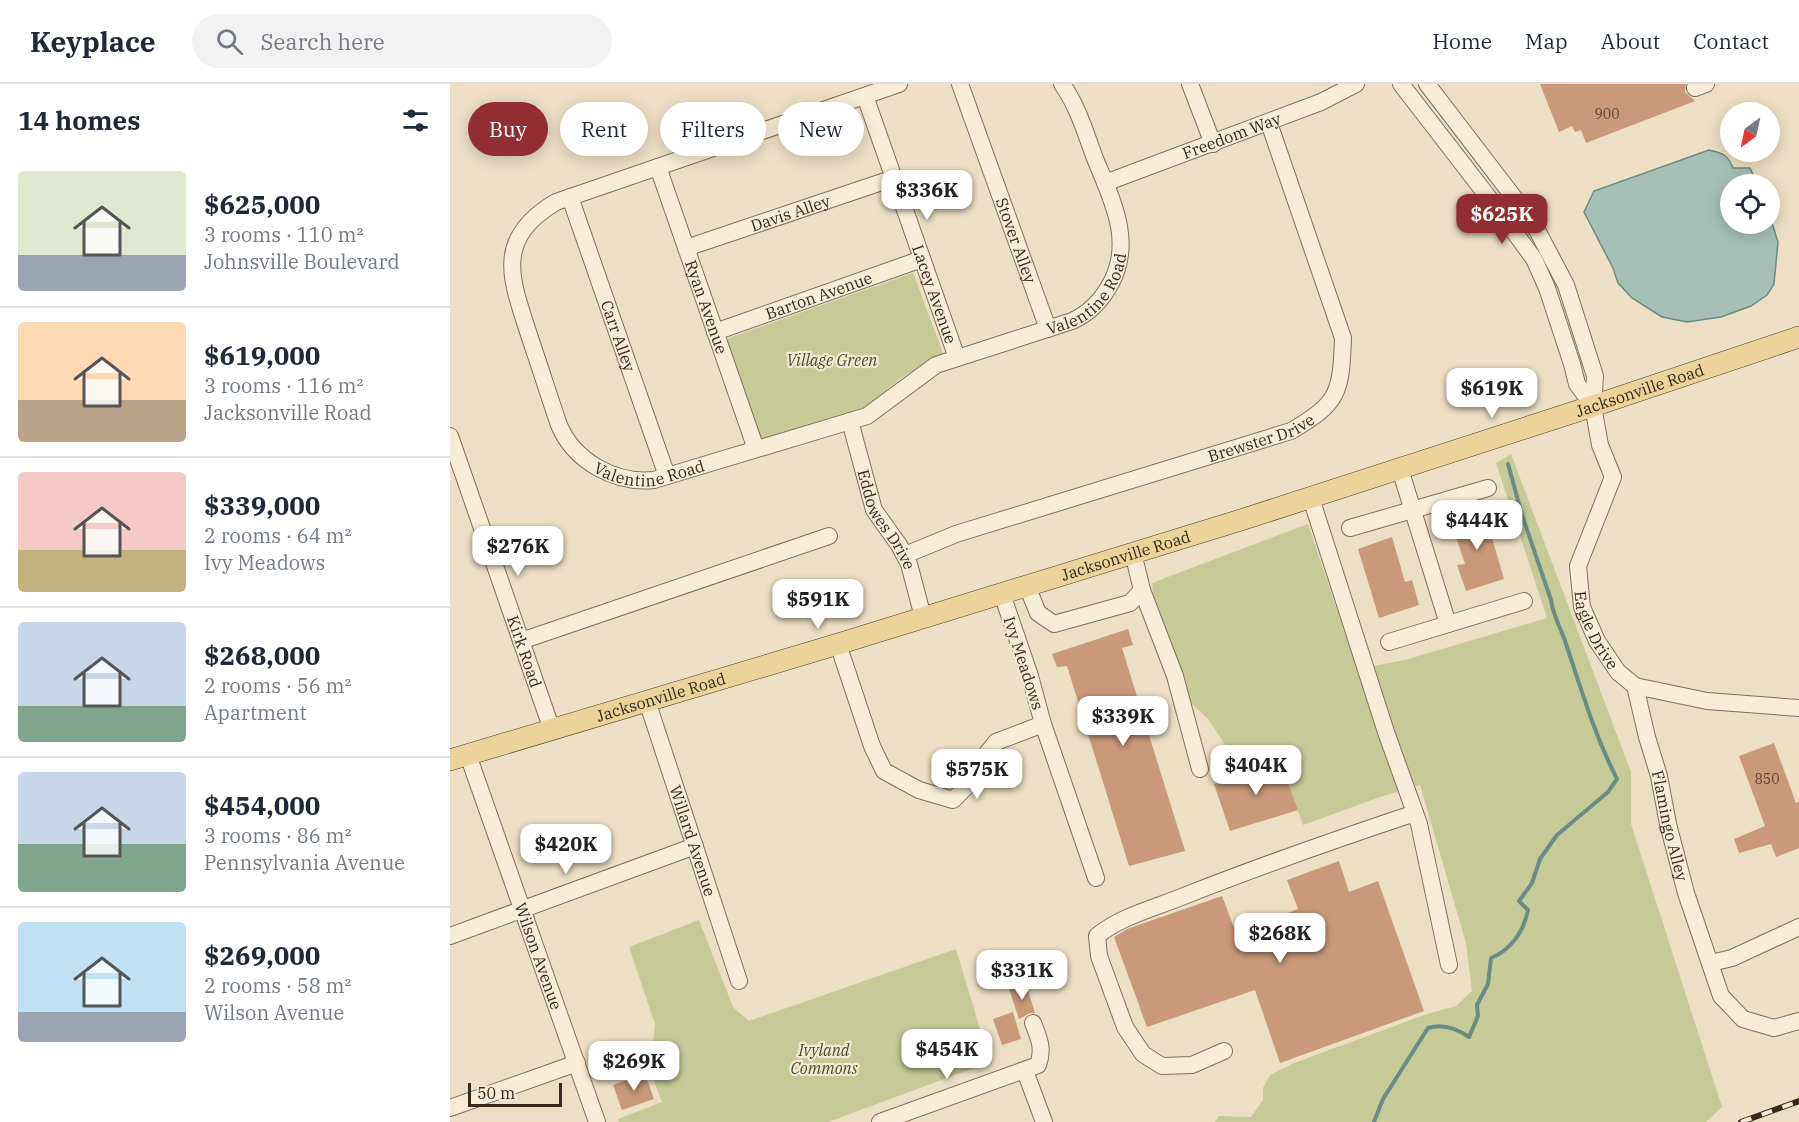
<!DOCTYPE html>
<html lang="en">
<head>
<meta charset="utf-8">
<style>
	:root { --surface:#fff; --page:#f2f2f3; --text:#1f2937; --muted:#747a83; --line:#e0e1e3; --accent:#922d30 }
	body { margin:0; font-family:"IBM Plex Serif",serif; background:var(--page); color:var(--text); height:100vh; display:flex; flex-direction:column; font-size:22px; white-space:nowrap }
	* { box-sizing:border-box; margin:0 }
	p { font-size:20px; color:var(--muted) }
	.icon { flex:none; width:33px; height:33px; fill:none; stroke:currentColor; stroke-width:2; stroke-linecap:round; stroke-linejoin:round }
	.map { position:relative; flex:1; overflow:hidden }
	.side { display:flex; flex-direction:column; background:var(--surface); width:450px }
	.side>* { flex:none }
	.top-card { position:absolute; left:18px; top:18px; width:570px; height:54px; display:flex; gap:12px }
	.needle { width:39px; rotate:213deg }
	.controls { position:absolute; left:1270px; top:18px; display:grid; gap:12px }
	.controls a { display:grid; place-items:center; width:60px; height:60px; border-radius:50%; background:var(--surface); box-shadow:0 3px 15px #0003; font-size:30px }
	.scale { position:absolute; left:18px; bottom:15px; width:94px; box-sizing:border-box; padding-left:6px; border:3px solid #36291e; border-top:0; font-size:16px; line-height:21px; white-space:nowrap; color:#36291e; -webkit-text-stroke:4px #f4e9d2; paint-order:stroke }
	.price { position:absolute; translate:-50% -51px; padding:0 14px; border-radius:12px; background:#fff; color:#222; font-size:20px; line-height:39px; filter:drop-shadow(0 2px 3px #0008) }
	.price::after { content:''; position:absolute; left:50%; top:36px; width:18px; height:14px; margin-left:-9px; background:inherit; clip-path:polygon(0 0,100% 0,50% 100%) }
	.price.selected { background:var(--accent); color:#fff }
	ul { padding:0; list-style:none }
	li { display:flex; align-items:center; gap:18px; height:150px; padding:0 18px }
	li+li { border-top:2px solid var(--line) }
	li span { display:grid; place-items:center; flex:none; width:168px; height:120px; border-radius:6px; color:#555 }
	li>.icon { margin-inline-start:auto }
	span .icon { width:72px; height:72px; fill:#fffc; stroke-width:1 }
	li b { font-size:26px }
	h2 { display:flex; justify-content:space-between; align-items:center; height:72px; padding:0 18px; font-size:26px }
	.pill { padding:0 21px; border-radius:27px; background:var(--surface); box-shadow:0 3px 15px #0003; font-size:21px; line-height:54px }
	.pill.selected { background:var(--accent); color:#fff }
	header { display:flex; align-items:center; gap:36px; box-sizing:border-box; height:84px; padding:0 30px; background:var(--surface); border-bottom:2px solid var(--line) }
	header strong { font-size:28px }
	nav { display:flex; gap:33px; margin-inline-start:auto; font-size:21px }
	.search { width:420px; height:54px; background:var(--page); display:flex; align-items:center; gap:15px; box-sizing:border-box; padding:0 21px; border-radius:33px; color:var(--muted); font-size:22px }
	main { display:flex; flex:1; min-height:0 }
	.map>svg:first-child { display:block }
</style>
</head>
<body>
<header>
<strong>Keyplace</strong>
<div class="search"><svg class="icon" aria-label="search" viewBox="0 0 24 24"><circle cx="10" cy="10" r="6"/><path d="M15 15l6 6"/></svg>Search here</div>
<nav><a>Home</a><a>Map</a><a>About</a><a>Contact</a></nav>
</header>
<main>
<section class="side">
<h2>14 homes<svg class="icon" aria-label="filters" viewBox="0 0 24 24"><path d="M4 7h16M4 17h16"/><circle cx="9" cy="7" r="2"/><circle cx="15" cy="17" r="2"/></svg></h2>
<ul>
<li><span style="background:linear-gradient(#dfe7d0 70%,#9aa5b1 0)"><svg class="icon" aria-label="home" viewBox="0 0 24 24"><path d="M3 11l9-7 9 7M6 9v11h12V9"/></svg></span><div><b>$625,000</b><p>3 rooms · 110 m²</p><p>Johnsville Boulevard</p></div></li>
<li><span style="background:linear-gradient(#ffd9b3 65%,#b9a48a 0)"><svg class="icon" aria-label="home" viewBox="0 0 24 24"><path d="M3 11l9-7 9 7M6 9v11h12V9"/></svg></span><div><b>$619,000</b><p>3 rooms · 116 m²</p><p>Jacksonville Road</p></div></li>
<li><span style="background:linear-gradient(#f6c9c9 65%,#c2b280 0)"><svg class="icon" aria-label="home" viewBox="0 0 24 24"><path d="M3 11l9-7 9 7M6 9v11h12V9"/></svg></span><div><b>$339,000</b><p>2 rooms · 64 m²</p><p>Ivy Meadows</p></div></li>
<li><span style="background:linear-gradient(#c9d6e8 70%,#7fa58c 0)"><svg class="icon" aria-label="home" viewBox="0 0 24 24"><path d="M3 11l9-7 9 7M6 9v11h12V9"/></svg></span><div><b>$268,000</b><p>2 rooms · 56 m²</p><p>Apartment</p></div></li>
<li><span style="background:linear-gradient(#c9d6e8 60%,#7fa58c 0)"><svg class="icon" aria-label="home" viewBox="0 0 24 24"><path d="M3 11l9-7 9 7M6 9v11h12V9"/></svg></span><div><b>$454,000</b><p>3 rooms · 86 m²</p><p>Pennsylvania Avenue</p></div></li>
<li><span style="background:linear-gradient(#bfe0f5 75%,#9aa5b1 0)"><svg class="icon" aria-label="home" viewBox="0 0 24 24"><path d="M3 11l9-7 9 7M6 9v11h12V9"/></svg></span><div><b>$269,000</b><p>2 rooms · 58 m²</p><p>Wilson Avenue</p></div></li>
</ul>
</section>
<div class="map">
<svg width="1349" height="1038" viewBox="0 0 1349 1038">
	<rect width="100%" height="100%" fill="#ecdfc3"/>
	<g fill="#c5ca97">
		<polygon points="463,189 493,269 451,294 414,326 309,356 276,255"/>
		<polygon points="1061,370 1181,688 1181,740 1272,1023 1256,1038 765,1038 769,1032 801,1033 813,1016 813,1004 820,991 844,979 977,930 1006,922 1022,907 1016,859 970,701 930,713 853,741 826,665 784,674 759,636 726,605 704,518 702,499 858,440 907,585 955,576 1097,534 1046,379"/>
		<polygon points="249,836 283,923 299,937 506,865 540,978 378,1038 169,1038 168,1035 212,1018 200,986 205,940 179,863"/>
	</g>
	<path fill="#a5bfb7" stroke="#6c8d84" stroke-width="1.5" d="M1259 66C1273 69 1278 71 1283 84H1300L1307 100H1281V140H1320V133L1328 158 1324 200 1317 211 1301 222 1271 233 1237 238 1212 233 1182 214 1168 199 1163 184 1134 128 1144 107Z"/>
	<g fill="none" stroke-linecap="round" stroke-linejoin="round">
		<path stroke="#6c8d84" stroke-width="4" d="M924 1038 933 1015 978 944C993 939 1006 944 1019 953L1028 932 1027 921 1038 900 1041 874C1061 866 1074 847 1078 826L1069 817 1082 799 1090 775 1107 751 1158 708 1167 695C1145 652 1131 605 1116 560 1111 544 1103 532 1101 516L1072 431 1058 380"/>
	</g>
	<g fill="#c9997a">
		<polygon points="1090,0 1236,0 1235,8 1245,17 1136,59 1131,46 1125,48 1122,42 1109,48"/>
		<polygon points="1034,426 1054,495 1016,507 1007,481 1015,480 1000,435"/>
		<polygon points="942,453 955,498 962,496 969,521 929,534 908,465"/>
		<polygon points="678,545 683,561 672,564 735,767 679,782 617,582 607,583 602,570"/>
		<polygon points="1324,659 1346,719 1349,718 1349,764 1326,773 1321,760 1289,769 1284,755 1315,742 1289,672"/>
		<polygon points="830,677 848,726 780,747 764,700"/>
		<polygon points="889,777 899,808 928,797 974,927 830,979 805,906 697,943 664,853 677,845 772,812 786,849 848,825 837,796"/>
		<polygon points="576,900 585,929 580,929 569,935 559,905"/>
		<polygon points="563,928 571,955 552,961 543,935"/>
		<polygon points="195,990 204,1015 172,1026 163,1001"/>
	</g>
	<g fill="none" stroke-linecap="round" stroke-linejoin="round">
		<defs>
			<g id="minor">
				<path id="s1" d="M449 0 106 118C42 156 62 197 80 254 90 283 99 312 109 341 124 377 165 400 204 396L417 332 486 281 622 237C640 229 652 216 661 199 684 156 661 114 644 72 635 47 627 21 612 0"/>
				<path id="s2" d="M510 0 598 245"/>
				<polyline points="740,0 763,60"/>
				<polyline points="951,0 1049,127 1084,175 1097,204 1122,280 1127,300 1143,322"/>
				<path id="s3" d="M977 0 1072 124 1088 148 1116 201 1145 292 1143 322 1150 361 1163 393 1128 482 1132 523 1147 557 1168 588 1185 602 1257 617 1349 624"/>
				<polyline points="1245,4 1256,0"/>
				<path id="s4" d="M415 12 507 274"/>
				<path id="s5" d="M208 83 306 365"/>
				<path id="s6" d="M655 99 871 18 906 0"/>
				<path id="s7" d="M120 113 217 392"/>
				<path id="s8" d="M236 164 444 94"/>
				<path id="s9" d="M265 248 472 175"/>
				<path id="s10" d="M400 337 424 426 449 461 459 480 473 533"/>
				<path id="s11" d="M0 352 102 646"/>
				<polyline points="950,385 998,540"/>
				<polyline points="861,414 936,648 969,740 999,881"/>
				<polyline points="900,444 1038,404"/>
				<path id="s12" d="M455 471 506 450 841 347C889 319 891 309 893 254L819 39"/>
				<polyline points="577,502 588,529 604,540 680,519 692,506 683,469"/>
				<polyline points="692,506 725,592 750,685"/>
				<polyline points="71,557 379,452"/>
				<polyline points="939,558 1074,517"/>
				<polyline points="388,560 422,662 434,687 469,706 503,716 517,702 530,678 546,658 593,640 580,592 552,510"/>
				<path id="s13" d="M1185 602 1197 653 1209 692 1218 740 1236 809 1271 912 1293 935 1324 944 1349 937"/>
				<path id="s14" d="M197 617 289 897"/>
				<polyline points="593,640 646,794"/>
				<path id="s15" d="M18 671 147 1038"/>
				<polyline points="0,852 245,762"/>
				<polyline points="1261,879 1282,874 1349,843"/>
				<path d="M774 967 742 981 712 982 693 970 675 943 649 872 647 852C671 832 705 824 734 812 810 782 887 755 965 729"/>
				<polyline points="575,987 594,1038"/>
				<polyline points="0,1024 127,979"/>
				<path d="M430 1038 588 981C594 965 589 954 583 939"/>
			</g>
			<g id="major">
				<path id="s16" d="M0 676 388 560 794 435 1143 322 1349 253"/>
			</g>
		</defs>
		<use href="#minor" stroke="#85705a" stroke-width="18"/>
		<use href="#major" stroke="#533f2e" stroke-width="22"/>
		<use href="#minor" stroke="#f7ecd5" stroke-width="16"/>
		<use href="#major" stroke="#eed29b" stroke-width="21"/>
		<defs>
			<polyline id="rail" points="1291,1038 1349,1017"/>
		</defs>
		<use href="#rail" stroke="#36291e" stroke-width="6"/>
		<use href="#rail" stroke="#f4e9d2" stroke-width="4" stroke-dasharray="11" stroke-linecap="butt"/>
	</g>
	<g text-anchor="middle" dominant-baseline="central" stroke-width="4.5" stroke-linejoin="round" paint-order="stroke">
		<g font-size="14" fill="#5b4535">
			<text x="1157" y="30">900</text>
			<text x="1317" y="695">850</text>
		</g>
		<g font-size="16" fill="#36291e" stroke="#f4e9d2">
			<text stroke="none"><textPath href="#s6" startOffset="135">Freedom Way</textPath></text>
			<text stroke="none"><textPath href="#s8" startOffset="110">Davis Alley</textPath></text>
			<text stroke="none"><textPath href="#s2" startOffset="166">Stover Alley</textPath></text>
			<text stroke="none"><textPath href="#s1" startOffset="1209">Valentine Road</textPath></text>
			<text stroke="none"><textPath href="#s4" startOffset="210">Lacey Avenue</textPath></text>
			<text stroke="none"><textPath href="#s9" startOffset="110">Barton Avenue</textPath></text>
			<text stroke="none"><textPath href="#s5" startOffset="148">Ryan Avenue</textPath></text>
			<text stroke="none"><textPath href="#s7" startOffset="147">Carr Alley</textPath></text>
			<text stroke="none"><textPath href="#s16" startOffset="1246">Jacksonville Road</textPath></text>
			<text stroke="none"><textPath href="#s12" startOffset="375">Brewster Drive</textPath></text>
			<text stroke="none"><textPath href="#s1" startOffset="723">Valentine Road</textPath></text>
			<text stroke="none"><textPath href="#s10" startOffset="106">Eddowes Drive</textPath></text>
			<text stroke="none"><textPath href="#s16" startOffset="706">Jacksonville Road</textPath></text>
			<text stroke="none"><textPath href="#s3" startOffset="608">Eagle Drive</textPath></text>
			<text stroke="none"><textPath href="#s11" startOffset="228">Kirk Road</textPath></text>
			<text transform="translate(574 579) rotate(72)">Ivy Meadows</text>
			<text stroke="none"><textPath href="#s16" startOffset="220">Jacksonville Road</textPath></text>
			<text stroke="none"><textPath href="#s13" startOffset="144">Flamingo Alley</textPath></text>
			<text stroke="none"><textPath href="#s14" startOffset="147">Willard Avenue</textPath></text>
			<text stroke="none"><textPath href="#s15" startOffset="213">Wilson Avenue</textPath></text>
		</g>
		<g font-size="16" font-style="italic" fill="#475125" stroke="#f4e9d2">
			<text x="382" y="276">Village Green</text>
			<text x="374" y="966">Ivyland<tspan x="374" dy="18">Commons</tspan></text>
		</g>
	</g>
</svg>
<div class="controls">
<a><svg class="needle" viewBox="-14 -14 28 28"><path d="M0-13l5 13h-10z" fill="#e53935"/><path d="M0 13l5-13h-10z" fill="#747a83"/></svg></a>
<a><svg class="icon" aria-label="locate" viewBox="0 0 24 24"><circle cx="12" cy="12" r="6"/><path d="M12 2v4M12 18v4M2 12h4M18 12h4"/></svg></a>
</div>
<div class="scale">50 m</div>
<b class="price" style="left:477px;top:137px">$336K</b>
<b class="price selected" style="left:1052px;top:161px">$625K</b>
<b class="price" style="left:1042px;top:335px">$619K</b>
<b class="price" style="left:1027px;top:467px">$444K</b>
<b class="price" style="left:68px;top:493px">$276K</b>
<b class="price" style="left:368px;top:546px">$591K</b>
<b class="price" style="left:673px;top:663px">$339K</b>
<b class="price" style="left:806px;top:712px">$404K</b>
<b class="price" style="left:527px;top:716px">$575K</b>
<b class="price" style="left:116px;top:791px">$420K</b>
<b class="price" style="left:830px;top:880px">$268K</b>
<b class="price" style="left:572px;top:917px">$331K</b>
<b class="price" style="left:497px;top:996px">$454K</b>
<b class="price" style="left:184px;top:1008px">$269K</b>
<div class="top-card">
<a class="pill selected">Buy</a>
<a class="pill">Rent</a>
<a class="pill">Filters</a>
<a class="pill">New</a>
</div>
</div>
</main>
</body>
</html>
